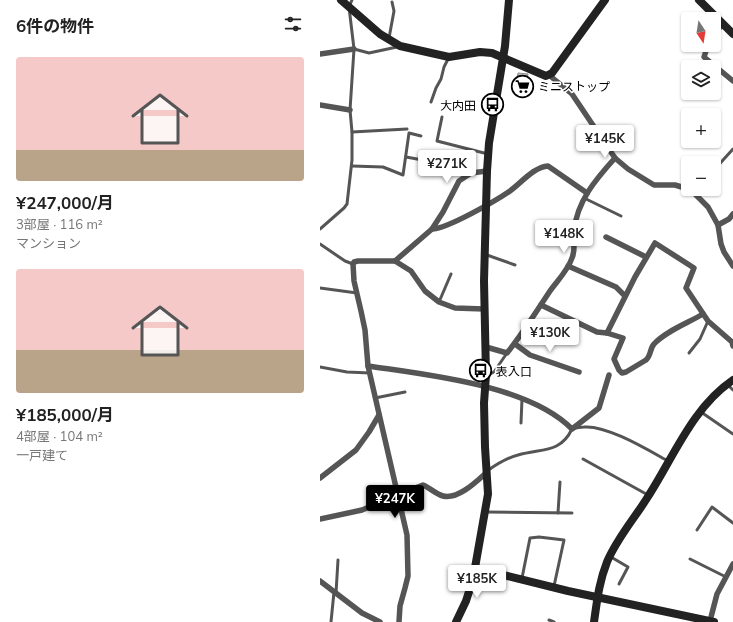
<!DOCTYPE html>
<html lang="ja">
<head>
<meta charset="utf-8">
<style>
	:root { --surface:#fff; --page:#f6f6f6; --text:#222; --muted:#767676; --accent:#000 }
	body { margin:0; font-family:Mulish,"Noto Sans JP",sans-serif; background:var(--page); color:var(--text); height:100vh; display:flex; flex-direction:column; font-size:15px; white-space:nowrap }
	* { box-sizing:border-box; margin:0 }
	p { font-size:13px; color:var(--muted) }
	.icon { flex:none; width:22px; height:22px; fill:none; stroke:currentColor; stroke-width:2; stroke-linecap:round; stroke-linejoin:round }
	.map { position:relative; flex:1; overflow:hidden }
	.sheet { display:flex; flex-direction:column; background:var(--surface); width:320px }
	.sheet>* { flex:none }
	.needle { width:26px; rotate:168deg }
	.tools { position:absolute; left:361px; top:12px; display:grid; gap:8px }
	.tools a { display:grid; place-items:center; width:40px; height:40px; border-radius:4px; background:var(--surface); box-shadow:0 1px 3px #0004; font-size:20px }
	.price { position:absolute; translate:-50% -34px; padding:0 9px; border-radius:4px; background:#fff; color:#222; font-size:13px; line-height:26px; filter:drop-shadow(0 1px 2px #0008) }
	.price::after { content:''; position:absolute; left:50%; top:24px; width:12px; height:9px; margin-left:-6px; background:inherit; clip-path:polygon(0 0,100% 0,50% 100%) }
	.price.on { background:var(--accent); color:#fff }
	ul { padding:0; list-style:none }
	li { display:grid; align-content:center; gap:8px; height:212px; padding:0 16px }
	li span { display:grid; place-items:center; height:124px; border-radius:4px; color:#555 }
	li>.icon { margin-inline-start:auto }
	span .icon { width:72px; height:72px; fill:#fffc; stroke-width:1 }
	li b { font-size:17px }
	h2 { display:flex; justify-content:space-between; align-items:center; height:48px; padding:0 16px; font-size:17px }
	main { display:flex; flex:1; min-height:0 }
	.map>svg:first-child { display:block }
</style>
</head>
<body>
<main>
<section class="sheet">
<h2>6件の物件<svg class="icon" aria-label="filters" viewBox="0 0 24 24"><path d="M4 7h16M4 17h16"/><circle cx="9" cy="7" r="2"/><circle cx="15" cy="17" r="2"/></svg></h2>
<ul>
<li><span style="background:linear-gradient(#f6c9c9 75%,#b9a48a 0)"><svg class="icon" aria-label="home" viewBox="0 0 24 24"><path d="M3 11l9-7 9 7M6 9v11h12V9"/></svg></span><div><b>¥247,000/月</b><p>3部屋 · 116 m²</p><p>マンション</p></div></li>
<li><span style="background:linear-gradient(#f6c9c9 65%,#b9a48a 0)"><svg class="icon" aria-label="home" viewBox="0 0 24 24"><path d="M3 11l9-7 9 7M6 9v11h12V9"/></svg></span><div><b>¥185,000/月</b><p>4部屋 · 104 m²</p><p>一戸建て</p></div></li>
</ul>
</section>
<div class="map">
<svg width="413" height="622" viewBox="0 0 413 622">
	<rect width="100%" height="100%" fill="#fff"/>
	<g fill="none" stroke-linecap="round" stroke-linejoin="round">
		<g stroke="#555" stroke-width="3">
			<polyline points="69,38 74,11 72,2"/>
			<polyline points="34,49 49,53 77,47"/>
			<polyline points="111,102 116,88 121,79 124,67 129,57"/>
			<polyline points="122,117 117,141 168,154"/>
			<polyline points="32,132 87,129"/>
			<polyline points="86,157 108,161"/>
			<polyline points="32,166 63,167 83,175 89,133 101,136"/>
			<polyline points="394,170 413,149"/>
			<polyline points="264,198 301,216"/>
			<polyline points="0,229 24,208 27,204 32,160 32,132 30,110 34,49 29,7 32,0"/>
			<polyline points="0,244 25,261 33,264"/>
			<polyline points="167,255 195,265"/>
			<polyline points="0,288 37,293"/>
			<polyline points="119,302 131,274"/>
			<polyline points="369,353 380,339 388,321"/>
			<polyline points="0,367 27,372 50,373"/>
			<polyline points="168,375 174,372 187,353"/>
			<polyline points="408,385 413,390"/>
			<polyline points="55,398 85,392"/>
			<polyline points="381,412 413,434"/>
			<polyline points="201,423 202,399"/>
			<polyline points="263,459 328,495"/>
			<path d="M167 471C177 464 186 458 198 455 221 448 240 454 252 429 256 428 260 427 264 427 287 425 328 450 348 461"/>
			<polyline points="166,512 252,513"/>
			<polyline points="238,513 240,482"/>
			<polyline points="377,530 392,507 413,523"/>
			<polyline points="291,557 308,567 299,584"/>
			<polyline points="370,559 406,577"/>
			<polyline points="202,578 210,538 219,537 244,540 234,586"/>
			<polyline points="16,593 18,560"/>
			<polyline points="229,620 234,622"/>
			<polyline points="11,622 14,592"/>
		</g>
		<g stroke="#555" stroke-width="5.5">
			<polyline points="394,34 403,24"/>
			<polyline points="388,45 384,57 413,81"/>
			<polyline points="0,54 34,49"/>
			<polyline points="229,75 252,94 295,158 308,169 334,185 355,185 365,188 373,192 388,207 398,225 401,244 404,252 413,266"/>
			<polyline points="0,105 30,110"/>
			<polyline points="398,225 409,219 413,214"/>
			<polyline points="112,229 123,212 139,181 151,173 167,171"/>
			<polyline points="286,237 326,257"/>
			<polyline points="75,261 91,271 105,291 119,302 135,308 164,309"/>
			<polyline points="248,266 296,287 305,296"/>
			<polyline points="221,305 277,332 287,333 315,277 335,243 374,268 366,288 388,321 412,342 413,346"/>
			<path d="M287 333 303 338 294 359 299 370 302 373 306 372 326 360C331 356 330 348 334 344 346 331 368 323 383 314"/>
			<polyline points="195,344 210,355 259,372"/>
			<path d="M166 347 187 353C203 333 216 312 230 291 238 280 248 270 252 258 256 249 253 240 254 231 257 201 276 179 295 158"/>
			<path d="M48 366C108 375 209 385 252 429L279 408 289 375"/>
			<polyline points="0,478 36,450 49,432 59,415"/>
			<path d="M0 519 42 510 78 495 103 485C110 488 116 494 123 496 138 500 157 481 167 472"/>
			<polyline points="0,581 42,613 60,622"/>
			<polyline points="390,621 397,594 413,564"/>
			<path d="M79 622 80 606 85 588 88 576 87 535 48 366 45 330 41 311 34 281 33 264 34 262 38 261H75L112 229C127 229 177 200 190 191 202 182 214 167 228 166L267 193"/>
		</g>
		<g stroke="#222" stroke-width="8">
			<polyline points="21,0 60,34 80,46 129,57 160,52 172,53 226,76 232,73 285,0"/>
			<polyline points="379,0 413,34"/>
			<polyline points="155,568 248,591 394,622"/>
			<polyline points="136,622 146,601 153,579 168,494 165,447 164,403 166,375 164,281 167,171 169,143 185,46 189,0"/>
			<path d="M274 622C277 601 279 582 287 562 297 538 315 518 329 495 354 456 373 407 413 380"/>
		</g>
	</g>
	<polygon fill="#a9a9a9" points="208,80 205,94 196,92 196,86"/>
	<polygon fill="#898989" points="208,74 208,80 205,94 205,88"/>
	<polygon fill="#c4c4c4" stroke="#898989" points="198,73 208,74 205,88 196,86"/>
	<defs>
		<symbol id="supermarket-ring" viewBox="-11 -11 22 22"><circle r="9.5" fill="#fff" stroke="#000" stroke-width="1.5"/><path d="M-6-5.5h2.5l.6 2H6L4.5 2H-2.5L-4.4-4H-6ZM-1.5 3.2a1.3 1.3 0 1 0 .1 0ZM3 3.2a1.3 1.3 0 1 0 .1 0Z" fill="#000"/></symbol>
		<symbol id="bus-ring" viewBox="-11 -11 22 22"><circle r="9.5" fill="#fff" stroke="#000" stroke-width="1.5"/><path d="M-5-6H5V4H4V6H2V4H-2V6H-4V4H-5ZM-3.5-4V0h7V-4ZM-3.5 1.2v1.5H-2V1.2ZM2 1.2v1.5H3.5V1.2Z" fill="#000"/></symbol>
	</defs>
	<g fill-rule="evenodd">
		<use href="#supermarket-ring" x="190" y="74" width="25" height="25"/>
		<use href="#bus-ring" x="160" y="92" width="25" height="25"/>
		<use href="#bus-ring" x="148" y="358" width="25" height="25"/>
	</g>
	<g text-anchor="middle" dominant-baseline="central" stroke-width="3" stroke-linejoin="round" paint-order="stroke">
		<g font-size="12" fill="#000" stroke="#fff" text-anchor="start">
			<text x="218" y="86">ミニストップ</text>
			<text x="156" y="105" text-anchor="end">大内田</text>
			<text x="176" y="371">表入口</text>
		</g>
	</g>
</svg>
<div class="tools">
<a><svg class="needle" viewBox="-14 -14 28 28"><path d="M0-13l5 13h-10z" fill="#e53935"/><path d="M0 13l5-13h-10z" fill="#767676"/></svg></a>
<a><svg class="icon" aria-label="layers" viewBox="0 0 24 24"><path d="M12 4l9 5-9 5-9-5zM3 14l9 5 9-5"/></svg></a>
<a>+</a>
<a>−</a>
</div>
<b class="price" style="left:285px;top:159px">¥145K</b>
<b class="price" style="left:127px;top:184px">¥271K</b>
<b class="price" style="left:244px;top:254px">¥148K</b>
<b class="price" style="left:230px;top:353px">¥130K</b>
<b class="price on" style="left:75px;top:519px">¥247K</b>
<b class="price" style="left:157px;top:599px">¥185K</b>
</div>
</main>
</body>
</html>
